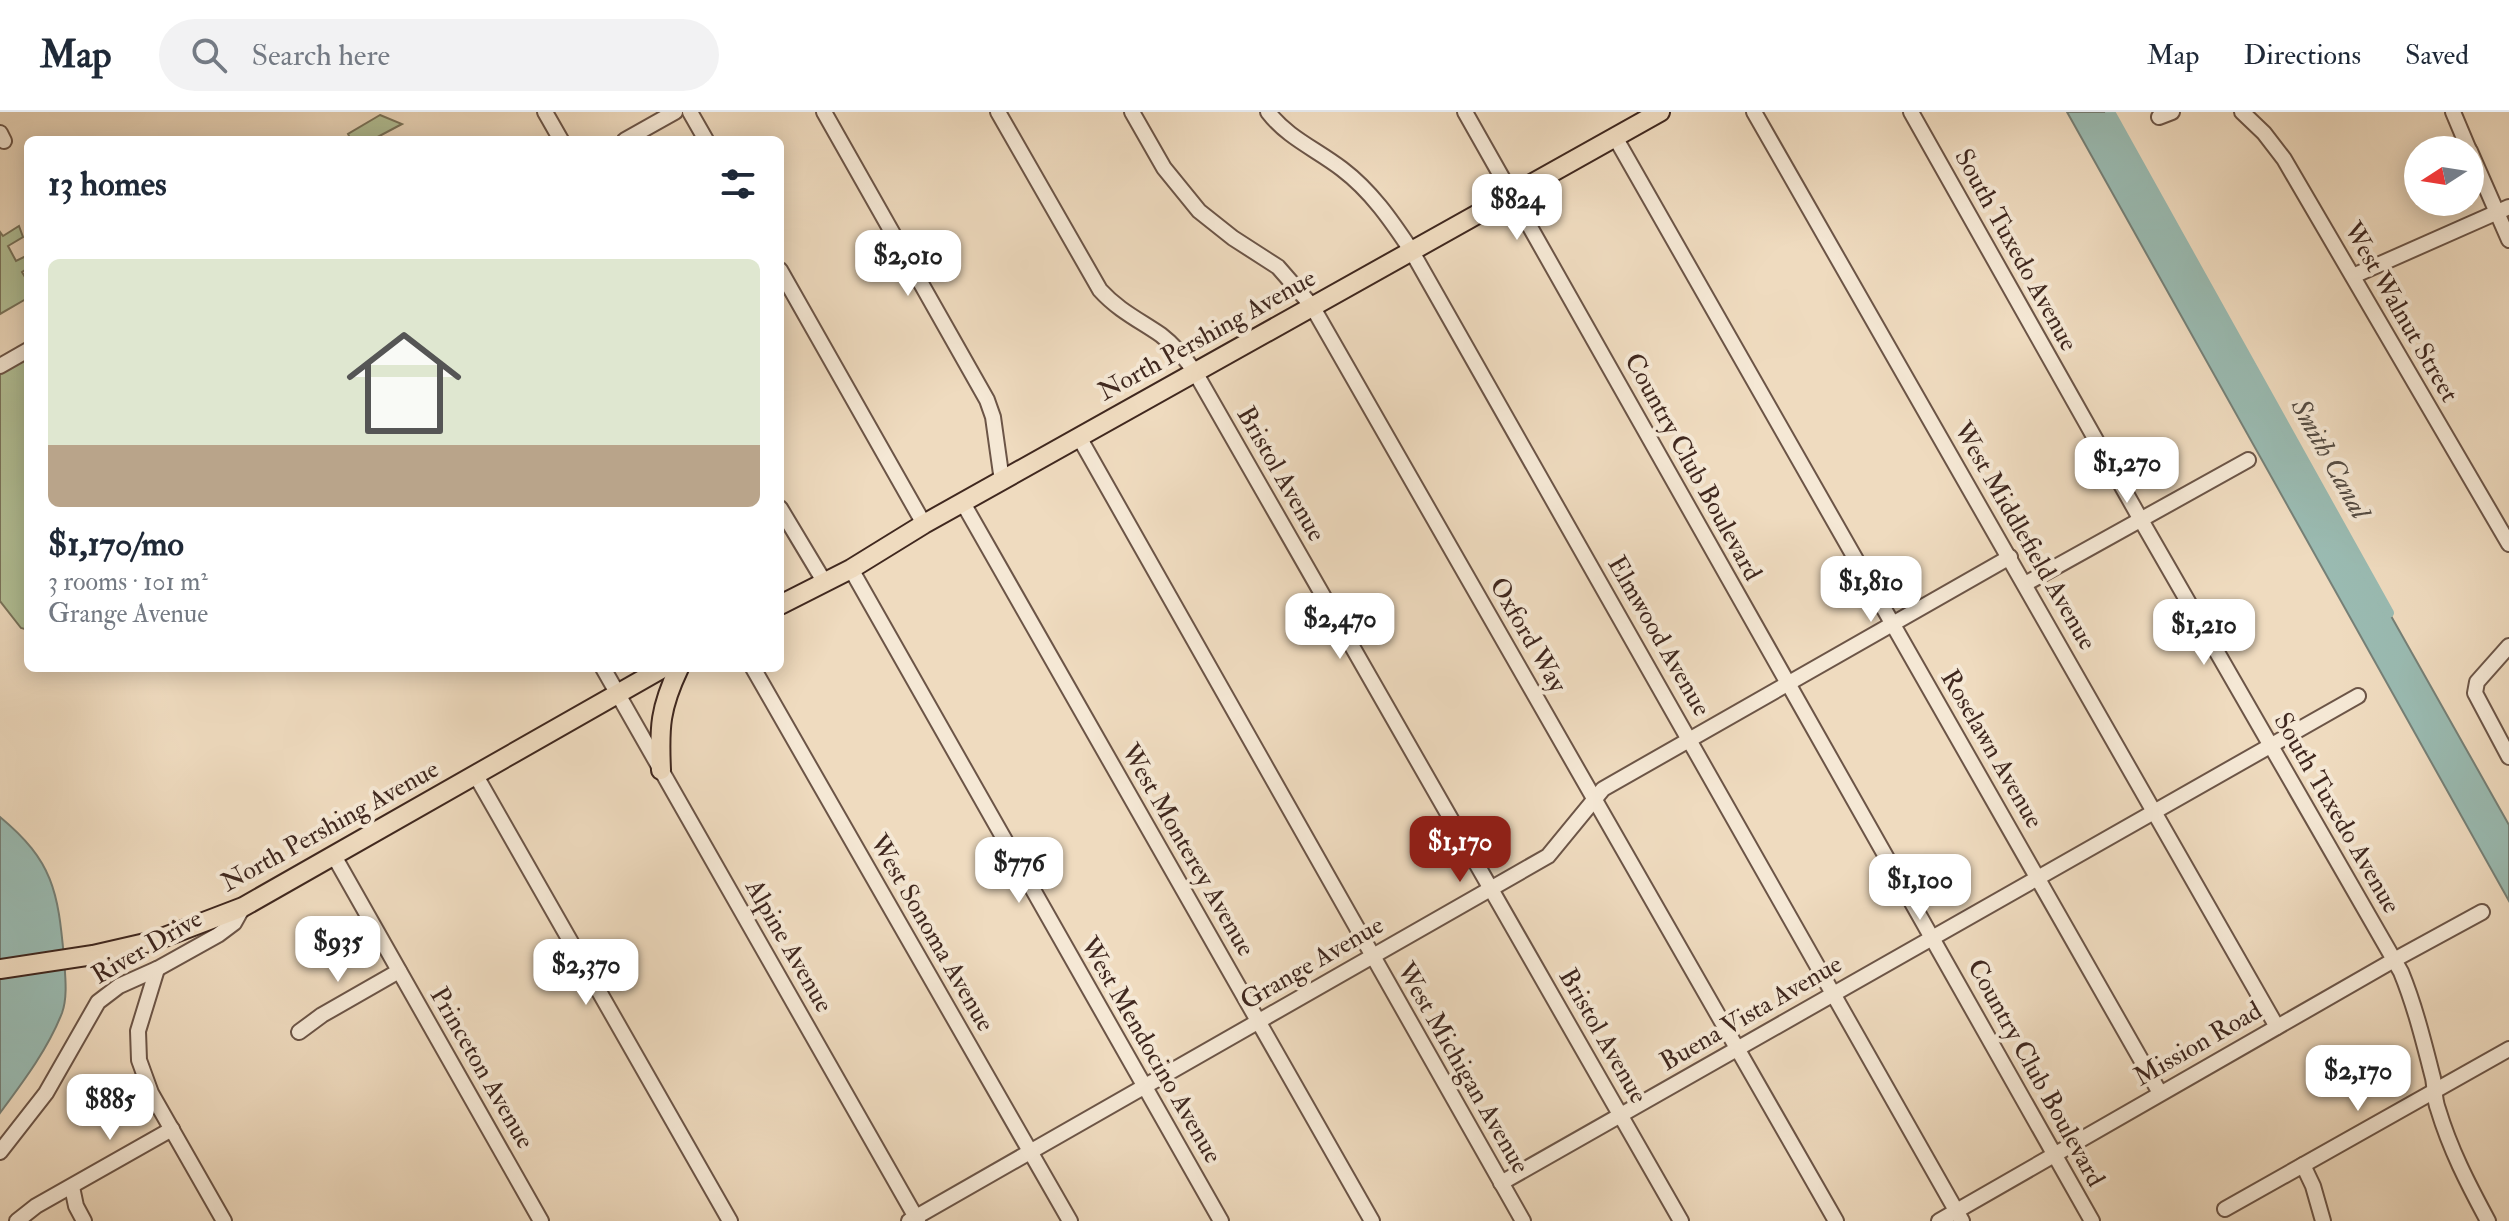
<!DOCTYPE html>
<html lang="en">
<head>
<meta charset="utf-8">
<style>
	:root { --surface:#fff; --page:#f2f2f3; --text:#1f2937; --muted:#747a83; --line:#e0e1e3; --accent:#8f2418 }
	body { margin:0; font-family:"IM FELL Double Pica",serif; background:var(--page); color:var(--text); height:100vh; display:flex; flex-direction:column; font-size:30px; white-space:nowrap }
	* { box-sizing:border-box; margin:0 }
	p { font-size:26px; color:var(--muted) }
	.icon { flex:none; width:44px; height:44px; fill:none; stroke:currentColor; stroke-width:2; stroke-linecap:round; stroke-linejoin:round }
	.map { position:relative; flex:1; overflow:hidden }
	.panel { position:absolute; left:24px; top:24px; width:760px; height:536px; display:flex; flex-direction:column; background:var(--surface); border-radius:12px; box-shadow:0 4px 20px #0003 }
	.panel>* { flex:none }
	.needle { width:52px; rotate:258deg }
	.fabs { position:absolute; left:2404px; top:24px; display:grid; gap:16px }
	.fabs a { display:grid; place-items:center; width:80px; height:80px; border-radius:50%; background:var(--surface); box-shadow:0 4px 20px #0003; font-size:40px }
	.price { position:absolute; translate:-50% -68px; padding:0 18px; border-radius:16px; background:#fff; color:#222; font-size:26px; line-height:52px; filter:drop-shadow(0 2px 4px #0008) }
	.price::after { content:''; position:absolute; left:50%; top:48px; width:24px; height:18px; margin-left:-12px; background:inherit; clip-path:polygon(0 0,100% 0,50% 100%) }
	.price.active { background:var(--accent); color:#fff }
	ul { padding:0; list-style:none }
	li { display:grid; align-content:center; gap:16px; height:424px; padding:0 24px }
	li span { display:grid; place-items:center; height:248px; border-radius:12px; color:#555 }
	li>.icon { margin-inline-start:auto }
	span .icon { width:144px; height:144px; fill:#fffc; stroke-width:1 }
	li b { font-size:34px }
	h2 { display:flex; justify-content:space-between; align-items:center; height:96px; padding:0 24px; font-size:34px }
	header { display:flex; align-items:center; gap:48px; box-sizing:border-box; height:112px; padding:0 40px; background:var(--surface); border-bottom:2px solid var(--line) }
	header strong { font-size:38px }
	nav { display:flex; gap:44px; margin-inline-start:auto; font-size:28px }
	.search { width:560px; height:72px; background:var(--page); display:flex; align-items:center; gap:20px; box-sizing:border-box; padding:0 28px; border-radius:44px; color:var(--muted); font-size:30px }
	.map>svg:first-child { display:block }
</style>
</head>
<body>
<header>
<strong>Map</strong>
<div class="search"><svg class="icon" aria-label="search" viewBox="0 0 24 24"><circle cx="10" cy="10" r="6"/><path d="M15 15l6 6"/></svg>Search here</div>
<nav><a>Map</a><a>Directions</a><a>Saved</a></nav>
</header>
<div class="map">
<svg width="2509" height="1109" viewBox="0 0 2509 1109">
	<rect width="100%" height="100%" fill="#efdbbf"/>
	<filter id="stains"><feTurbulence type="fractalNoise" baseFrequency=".0025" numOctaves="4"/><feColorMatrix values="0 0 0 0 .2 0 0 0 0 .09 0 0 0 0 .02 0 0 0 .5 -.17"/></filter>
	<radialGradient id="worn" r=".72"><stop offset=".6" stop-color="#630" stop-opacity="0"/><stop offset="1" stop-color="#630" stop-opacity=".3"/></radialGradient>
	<g fill="#b3c197" stroke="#7a745b" stroke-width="2">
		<polygon points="380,3 402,12 372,28 351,28 348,22"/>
		<polygon points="19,114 23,125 8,134 16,149 28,143 28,156 22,160 28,170 28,190 26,187 0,202 0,120 3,124"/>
		<polygon points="28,245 28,518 21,516 0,489 0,262"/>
	</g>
	<g fill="#9abbb2" stroke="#768077" stroke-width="2">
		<polygon points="2067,0 2110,0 2198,162 2509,713 2509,789"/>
		<path d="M0 705C53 749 58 779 64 846 65 863 68 884 62 901 48 937 23 970 0 1001Z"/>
	</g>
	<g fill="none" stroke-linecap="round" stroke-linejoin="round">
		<polyline stroke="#9abbb2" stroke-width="10" points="2110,0 2389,501"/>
		<defs>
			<g id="minor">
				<polyline points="545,0 561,28"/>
				<polyline points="690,0 706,28"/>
				<polyline points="824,0 987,288 993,305 1002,369"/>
				<path d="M998 0 1100 178C1118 198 1139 208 1161 223 1174 233 1185 246 1195 260L1681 1109"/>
				<polyline points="1132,0 1164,56 1199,99 1233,126 1278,155 1312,194 1836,1109"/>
				<path d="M1268 0C1288 26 1316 37 1342 57 1371 79 1391 108 1411 138L1962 1109"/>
				<polyline points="1465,0 2092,1109"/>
				<polyline points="1754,0 2277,915"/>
				<path d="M1911 0 2141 408 2401 860C2415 894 2424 931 2433 966 2435 976 2434 987 2438 997 2450 1037 2468 1072 2488 1109"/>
				<polyline points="2242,0 2264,21 2284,47 2509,432"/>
				<polyline points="2453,0 2469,38"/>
				<polyline points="2159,5 2172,0"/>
				<polyline points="0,21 4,29"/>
				<polyline points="1615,25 2160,981"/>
				<polyline points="625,28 675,0"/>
				<polyline points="2470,39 2509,128"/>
				<polyline points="780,158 924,412"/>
				<polyline points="2353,164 2509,95"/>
				<polyline points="0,254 28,238"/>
				<polyline points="1079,325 1523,1109"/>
				<polyline points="963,391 1372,1109"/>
				<polyline points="780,396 825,471"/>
				<polyline points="851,457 1221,1109"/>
				<polyline points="2025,472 2248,348"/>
				<polyline points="2509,534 2477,570 2475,581 2509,645"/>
				<polyline points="603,556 918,1109"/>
				<polyline points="753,556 1070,1109"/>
				<polyline points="475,662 730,1109"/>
				<polyline points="334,744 541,1109"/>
				<polyline points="157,857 138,919 139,948 151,981 224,1109"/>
				<polyline points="299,920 322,903 399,859"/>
				<polyline points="0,1040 46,981 98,890 119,874 157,857 218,823 234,811 243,795"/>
				<polyline points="2303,1053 2313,1074 2323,1109"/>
				<polyline points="1501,1071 2358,584"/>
				<polyline points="72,1075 76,1094 84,1109"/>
				<polyline points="2225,1097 2509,937"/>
				<polyline points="17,1109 36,1094 172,1017"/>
				<polyline points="909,1109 1548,744 1603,677 2010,445"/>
				<polyline points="1939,1109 2394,848 2482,800"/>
			</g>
			<g id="major">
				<polyline points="780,493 851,457 924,412 1660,0"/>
				<path d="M661 658C659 615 660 596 679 556"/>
				<polyline points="0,857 93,843 154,829 243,795 663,556"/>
			</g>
		</defs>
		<use href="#minor" stroke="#6c5547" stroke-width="18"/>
		<use href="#major" stroke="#40281f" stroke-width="22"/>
		<use href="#minor" stroke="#f5e8d5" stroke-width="14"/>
		<use href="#major" stroke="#efdbbf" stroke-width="18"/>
	</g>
	<g text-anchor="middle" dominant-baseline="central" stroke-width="8" stroke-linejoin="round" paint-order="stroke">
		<g font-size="26" fill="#40281f" stroke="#f5e8d5">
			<text transform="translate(2016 138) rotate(61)">South Tuxedo Avenue</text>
			<text transform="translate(2401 200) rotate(60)">West Walnut Street</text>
			<text transform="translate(1207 223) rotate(-29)">North Pershing Avenue</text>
			<text transform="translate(1693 355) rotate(61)">Country Club Boulevard</text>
			<text transform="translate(1281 362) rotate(60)">Bristol Avenue</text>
			<text transform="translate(2025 424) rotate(60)">West Middlefield Avenue</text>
			<text transform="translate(1528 523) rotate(60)">Oxford Way</text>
			<text transform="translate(1659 524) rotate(60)">Elmwood Avenue</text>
			<text transform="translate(1992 637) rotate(60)">Roselawn Avenue</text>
			<text transform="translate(2337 701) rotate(60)">South Tuxedo Avenue</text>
			<text transform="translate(330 714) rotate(-29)">North Pershing Avenue</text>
			<text transform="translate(1188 738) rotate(60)">West Monterey Avenue</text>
			<text transform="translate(932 821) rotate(60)">West Sonoma Avenue</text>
			<text transform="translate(789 834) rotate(60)">Alpine Avenue</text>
			<text transform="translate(147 835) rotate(-30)">River Drive</text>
			<text transform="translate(1312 851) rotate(-30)">Grange Avenue</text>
			<text transform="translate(1751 901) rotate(-30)">Buena Vista Avenue</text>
			<text transform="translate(1603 924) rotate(60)">Bristol Avenue</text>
			<text transform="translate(2198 932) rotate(-30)">Mission Road</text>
			<text transform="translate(1151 938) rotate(60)">West Mendocino Avenue</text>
			<text transform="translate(482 956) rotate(60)">Princeton Avenue</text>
			<text transform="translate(1463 956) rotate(60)">West Michigan Avenue</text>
			<text transform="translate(2036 961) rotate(61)">Country Club Boulevard</text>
		</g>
		<g font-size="28" font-style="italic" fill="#564d44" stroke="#f5e8d5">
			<text transform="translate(2330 347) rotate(61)">Smith Canal</text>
		</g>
	</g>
	<rect width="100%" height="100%" filter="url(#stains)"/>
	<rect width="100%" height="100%" fill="url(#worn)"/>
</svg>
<div class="fabs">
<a><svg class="needle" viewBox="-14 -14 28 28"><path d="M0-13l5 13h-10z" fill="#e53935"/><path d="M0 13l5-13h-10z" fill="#747a83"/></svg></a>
</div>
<b class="price" style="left:1517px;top:130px">$824</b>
<b class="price" style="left:908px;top:186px">$2,010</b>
<b class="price" style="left:2127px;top:393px">$1,270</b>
<b class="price" style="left:1871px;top:512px">$1,810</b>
<b class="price" style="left:1340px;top:549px">$2,470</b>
<b class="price" style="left:2204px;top:555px">$1,210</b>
<b class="price active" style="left:1460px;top:772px">$1,170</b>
<b class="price" style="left:1019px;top:793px">$776</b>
<b class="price" style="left:1920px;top:810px">$1,100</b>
<b class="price" style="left:338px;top:872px">$935</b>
<b class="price" style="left:586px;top:895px">$2,370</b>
<b class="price" style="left:2358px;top:1001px">$2,170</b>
<b class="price" style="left:110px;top:1030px">$885</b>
<section class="panel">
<h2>13 homes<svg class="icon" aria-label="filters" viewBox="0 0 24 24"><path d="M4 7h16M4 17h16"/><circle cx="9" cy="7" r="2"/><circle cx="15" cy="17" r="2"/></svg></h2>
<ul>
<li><span style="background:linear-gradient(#dfe7d0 75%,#b9a48a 0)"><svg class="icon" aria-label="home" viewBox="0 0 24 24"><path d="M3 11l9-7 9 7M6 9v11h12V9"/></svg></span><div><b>$1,170/mo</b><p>3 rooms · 101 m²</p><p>Grange Avenue</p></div></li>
</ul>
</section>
</div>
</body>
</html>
